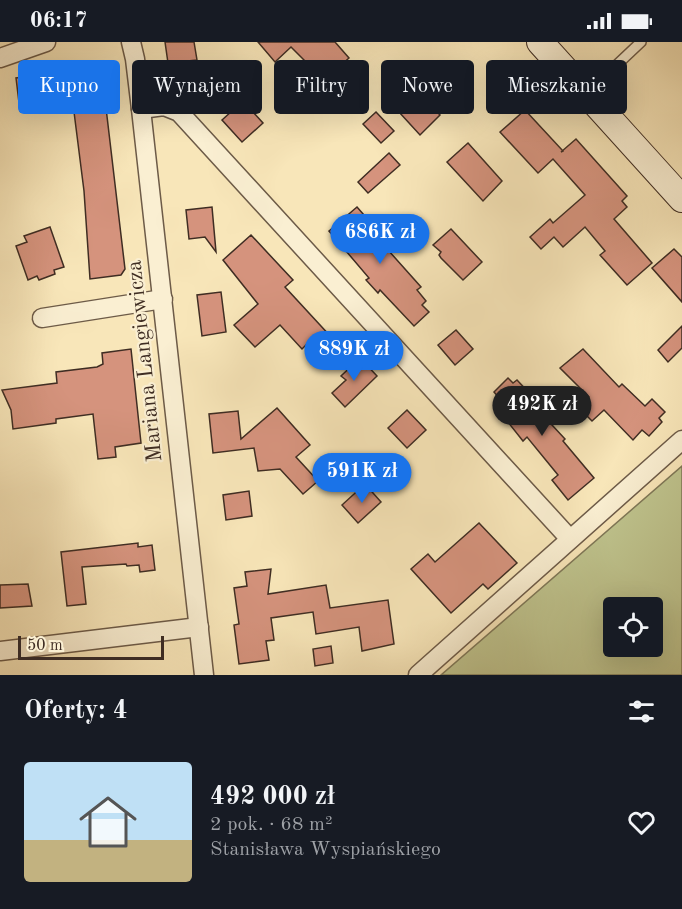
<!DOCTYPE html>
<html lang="pl">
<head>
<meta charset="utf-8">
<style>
	:root { --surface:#171b24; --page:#20242c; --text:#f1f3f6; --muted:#9ea1a6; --accent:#1a73e8 }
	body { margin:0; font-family:"Old Standard TT",serif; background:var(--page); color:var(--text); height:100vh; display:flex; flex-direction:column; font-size:22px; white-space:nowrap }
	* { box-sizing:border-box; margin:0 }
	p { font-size:20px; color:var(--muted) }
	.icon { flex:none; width:33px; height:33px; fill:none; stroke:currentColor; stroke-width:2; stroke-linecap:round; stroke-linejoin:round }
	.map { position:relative; height:633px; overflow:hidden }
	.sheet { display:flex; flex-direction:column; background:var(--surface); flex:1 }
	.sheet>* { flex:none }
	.banner { position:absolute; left:18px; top:18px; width:646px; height:54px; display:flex; gap:12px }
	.controls { position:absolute; left:603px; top:555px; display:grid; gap:12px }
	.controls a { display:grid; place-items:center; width:60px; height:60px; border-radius:6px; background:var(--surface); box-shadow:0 6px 24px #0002; font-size:30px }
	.scale { position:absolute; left:18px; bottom:15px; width:146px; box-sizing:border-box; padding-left:6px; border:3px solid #3f2d23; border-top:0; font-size:16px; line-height:21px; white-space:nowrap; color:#3f2d23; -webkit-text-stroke:4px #faefd2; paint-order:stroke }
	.price { position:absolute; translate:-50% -51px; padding:0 14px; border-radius:21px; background:var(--accent); color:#fff; font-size:20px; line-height:39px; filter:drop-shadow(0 2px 3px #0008) }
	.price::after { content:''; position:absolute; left:50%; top:36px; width:18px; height:14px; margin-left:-9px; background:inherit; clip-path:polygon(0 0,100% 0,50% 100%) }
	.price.current { background:#222; color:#fff }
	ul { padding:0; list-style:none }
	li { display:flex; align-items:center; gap:18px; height:150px; padding:0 24px }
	li span { display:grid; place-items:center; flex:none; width:168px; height:120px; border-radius:6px; color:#555 }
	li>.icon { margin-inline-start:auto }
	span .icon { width:72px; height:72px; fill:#fffc; stroke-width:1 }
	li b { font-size:26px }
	h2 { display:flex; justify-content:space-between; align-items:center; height:72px; padding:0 24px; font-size:26px }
	.chip { padding:0 21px; border-radius:6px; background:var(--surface); box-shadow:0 6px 24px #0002; font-size:21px; line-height:54px }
	.chip.current { background:var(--accent); color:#fff }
	.status { display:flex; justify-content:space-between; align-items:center; height:42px; padding:0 30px; background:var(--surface); direction:ltr }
	.status svg { height:16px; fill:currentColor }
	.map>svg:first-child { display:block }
</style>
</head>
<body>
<div class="status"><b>06:17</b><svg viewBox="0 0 49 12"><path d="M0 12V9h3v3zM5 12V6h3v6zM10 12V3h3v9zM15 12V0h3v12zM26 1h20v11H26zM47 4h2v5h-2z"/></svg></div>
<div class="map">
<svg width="682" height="633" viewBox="0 0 682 633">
	<rect width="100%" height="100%" fill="#f8e6b9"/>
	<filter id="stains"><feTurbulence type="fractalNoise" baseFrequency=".00333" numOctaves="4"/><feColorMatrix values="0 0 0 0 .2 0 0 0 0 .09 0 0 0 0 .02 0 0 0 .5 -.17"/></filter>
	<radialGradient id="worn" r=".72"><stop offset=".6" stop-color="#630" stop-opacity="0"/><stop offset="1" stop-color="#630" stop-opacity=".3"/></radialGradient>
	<path fill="#bfc48e" stroke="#7f7858" stroke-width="1.5" fill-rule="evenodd" d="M682 424V633H441ZM614 566H652V604H614Z"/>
	<g fill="#d5937d" stroke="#3f2d23" stroke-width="1.5">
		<polygon points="165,0 194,0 197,18 168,21"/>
		<polygon points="258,0 335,0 349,16 324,38 291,5 275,20"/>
		<polygon points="95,26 102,32 125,227 121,233 90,237 84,149 73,62 20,69 16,36"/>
		<polygon points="419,51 440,73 420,93 399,70"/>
		<polygon points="243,59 263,81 242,100 222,78"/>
		<polygon points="525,68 563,109 561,110 576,97 627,154 622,159 627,165 614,177 652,221 627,243 600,213 605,209 585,185 563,205 554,195 541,207 530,195 550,177 553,181 585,153 553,117 538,131 500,90"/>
		<polygon points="376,70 394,89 381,101 363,82"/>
		<polygon points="468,101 502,139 483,159 447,120"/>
		<polygon points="389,111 400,123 368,151 358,140"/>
		<polygon points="212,165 216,210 205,195 189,197 186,168"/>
		<polygon points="357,165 384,196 380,199 421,245 417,248 426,259 422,263 429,270 414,284 380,248 378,251 366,238 369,236 329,189"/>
		<polygon points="50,185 64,225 54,228 55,232 39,238 37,234 28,238 16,204 27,200 24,194"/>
		<polygon points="451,187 482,220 463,238 441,216 439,213 441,210 433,203"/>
		<polygon points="251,193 293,238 285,245 332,296 317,310 308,301 302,307 280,283 255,305 234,283 258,262 223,218"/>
		<polygon points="674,207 682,215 682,260 652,226"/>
		<polygon points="221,250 226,290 202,294 197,253"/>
		<polygon points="682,284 682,306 668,320 658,308"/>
		<polygon points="456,288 473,307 455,323 438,303"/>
		<polygon points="131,307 141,401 115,405 116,415 98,417 93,372 56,377 56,381 13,387 11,368 2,348 57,341 56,330 97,325 103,322 102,311"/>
		<polygon points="583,307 619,345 622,342 645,364 652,357 665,370 659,376 662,380 649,394 642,388 633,398 604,368 592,379 578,365 589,355 560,326"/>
		<polygon points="360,316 377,334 345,365 332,351 346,338 341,334"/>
		<polygon points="508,336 513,341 517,338 531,353 527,356 565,397 563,399 594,436 568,458 552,438 558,433 527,395 523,399 496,365 502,359 494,350"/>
		<polygon points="277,366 310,403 296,415 318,439 303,452 280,427 258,429 254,406 213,411 209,372 238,369 241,397"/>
		<polygon points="407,368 426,388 407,406 388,386"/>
		<polygon points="365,442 381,460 358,481 342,463"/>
		<polygon points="249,449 252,474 226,478 223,453"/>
		<polygon points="479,481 517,521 488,547 483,542 451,571 411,527 428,512 435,520"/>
		<polygon points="138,501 138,505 152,503 155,528 140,530 139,523 127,524 126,522 82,525 86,562 67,564 61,510"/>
		<polygon points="271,527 268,552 326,543 330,566 388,558 394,602 362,609 359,585 316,592 313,570 271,576 274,598 266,599 269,618 239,622 234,583 239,582 234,546 247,544 245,530"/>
		<polygon points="28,542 32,564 0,566 0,543"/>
		<polygon points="331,604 333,621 315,624 313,607"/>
	</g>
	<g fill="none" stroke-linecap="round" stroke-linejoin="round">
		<defs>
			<polyline id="service" points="588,50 641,0"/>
			<g id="minor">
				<polyline points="131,0 135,17 141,67 204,633"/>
				<polyline points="0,16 46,0"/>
				<polyline points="141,67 164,64 179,70 570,497"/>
				<polyline points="42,276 163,257"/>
				<polyline points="0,609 199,585"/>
				<polyline points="418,633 682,398"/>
			</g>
			<polyline id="secondary" points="540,0 682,157"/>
		</defs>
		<use href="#service" stroke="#6d5b48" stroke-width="12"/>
		<use href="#minor" stroke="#6d5b48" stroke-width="21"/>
		<use href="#secondary" stroke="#3f2d23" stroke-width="28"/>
		<use href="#service" stroke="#faefd2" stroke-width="9"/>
		<use href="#minor" stroke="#faefd2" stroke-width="18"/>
		<use href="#secondary" stroke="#faefd2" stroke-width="26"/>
	</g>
	<g text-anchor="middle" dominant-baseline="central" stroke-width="4.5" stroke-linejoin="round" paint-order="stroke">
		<g font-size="22" fill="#3f2d23" stroke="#faefd2">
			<text transform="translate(145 319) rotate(-96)">Mariana Langiewicza</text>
		</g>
	</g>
	<rect width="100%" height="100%" filter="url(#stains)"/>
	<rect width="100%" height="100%" fill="url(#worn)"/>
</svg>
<div class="controls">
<a><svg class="icon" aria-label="locate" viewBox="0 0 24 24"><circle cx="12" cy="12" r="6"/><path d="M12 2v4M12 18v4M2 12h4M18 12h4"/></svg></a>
</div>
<div class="scale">50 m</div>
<b class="price" style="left:380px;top:223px">686K zł</b>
<b class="price" style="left:354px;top:340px">889K zł</b>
<b class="price current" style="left:542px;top:395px">492K zł</b>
<b class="price" style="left:362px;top:462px">591K zł</b>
<div class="banner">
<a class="chip current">Kupno</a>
<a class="chip">Wynajem</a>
<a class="chip">Filtry</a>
<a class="chip">Nowe</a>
<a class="chip">Mieszkanie</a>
</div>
</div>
<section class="sheet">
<h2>Oferty: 4<svg class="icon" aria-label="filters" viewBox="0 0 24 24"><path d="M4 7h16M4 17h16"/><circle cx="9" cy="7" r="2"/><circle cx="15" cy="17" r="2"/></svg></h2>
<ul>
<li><span style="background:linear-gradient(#bfe0f5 65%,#c2b280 0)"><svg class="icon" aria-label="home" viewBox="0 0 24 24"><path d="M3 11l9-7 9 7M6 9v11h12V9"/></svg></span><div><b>492 000 zł</b><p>2 pok. · 68 m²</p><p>Stanisława Wyspiańskiego</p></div><svg class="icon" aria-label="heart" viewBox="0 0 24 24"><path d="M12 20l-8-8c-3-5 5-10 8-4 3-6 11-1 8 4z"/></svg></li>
</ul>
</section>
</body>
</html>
